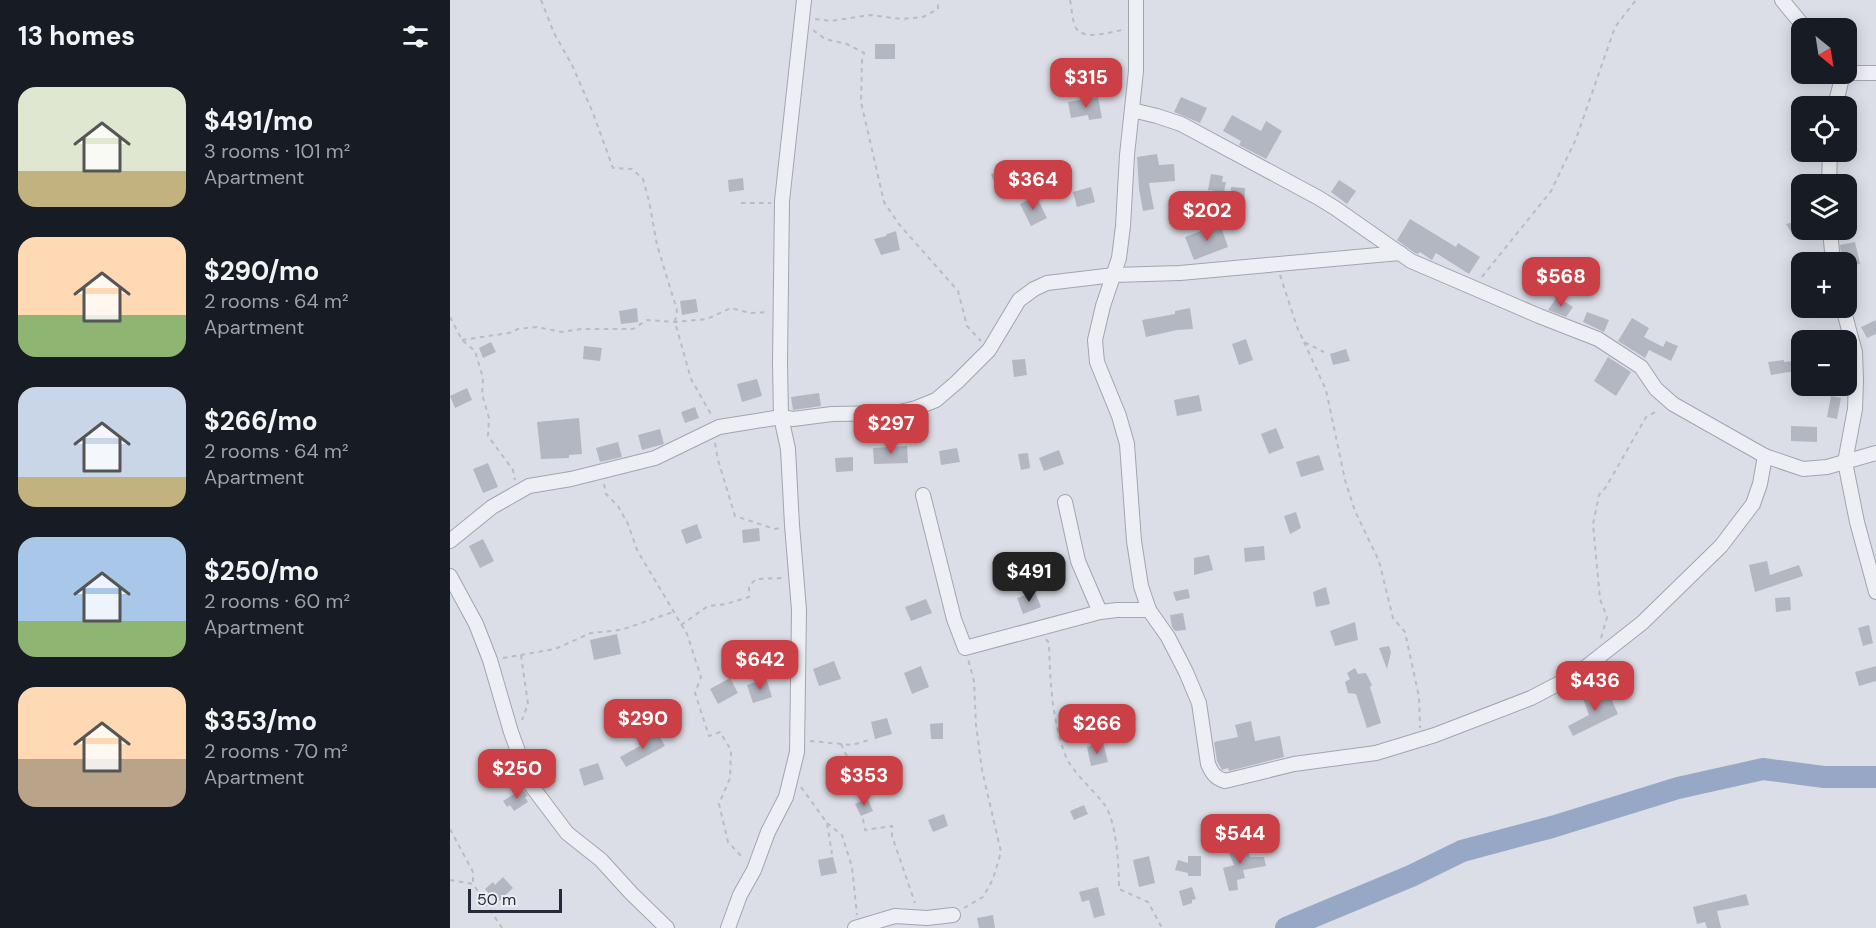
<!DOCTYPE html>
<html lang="en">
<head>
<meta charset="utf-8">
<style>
	:root { --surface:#171b24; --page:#20242c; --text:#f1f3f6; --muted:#9ea1a6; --accent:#cb4046 }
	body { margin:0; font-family:"DM Sans",sans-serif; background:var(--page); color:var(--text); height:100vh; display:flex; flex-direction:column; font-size:22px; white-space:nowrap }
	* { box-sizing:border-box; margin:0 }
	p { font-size:20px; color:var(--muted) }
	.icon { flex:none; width:33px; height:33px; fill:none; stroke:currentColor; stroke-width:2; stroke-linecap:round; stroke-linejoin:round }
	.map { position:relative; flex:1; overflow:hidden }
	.drawer { display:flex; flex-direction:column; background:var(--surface); width:450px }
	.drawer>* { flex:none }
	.needle { width:39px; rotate:150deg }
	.tools { position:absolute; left:1341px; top:18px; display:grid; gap:12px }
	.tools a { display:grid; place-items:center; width:66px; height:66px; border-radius:12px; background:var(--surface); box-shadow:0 3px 15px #0003; font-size:30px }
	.scale { position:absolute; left:18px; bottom:15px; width:94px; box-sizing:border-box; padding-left:6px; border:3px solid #262b3b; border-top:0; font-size:16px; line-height:21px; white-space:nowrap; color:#262b3b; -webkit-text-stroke:4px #ebedf3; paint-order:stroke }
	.price { position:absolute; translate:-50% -51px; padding:0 14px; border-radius:12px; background:var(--accent); color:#fff; font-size:20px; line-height:39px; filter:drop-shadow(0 2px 3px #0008) }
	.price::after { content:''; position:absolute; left:50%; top:36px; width:18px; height:14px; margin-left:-9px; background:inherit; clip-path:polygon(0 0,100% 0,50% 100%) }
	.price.selected { background:#222; color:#fff }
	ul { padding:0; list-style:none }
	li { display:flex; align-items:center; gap:18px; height:150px; padding:0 18px }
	li span { display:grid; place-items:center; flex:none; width:168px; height:120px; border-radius:18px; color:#555 }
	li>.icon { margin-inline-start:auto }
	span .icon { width:72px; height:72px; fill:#fffc; stroke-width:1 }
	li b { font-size:26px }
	h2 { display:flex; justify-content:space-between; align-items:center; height:72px; padding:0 18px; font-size:26px }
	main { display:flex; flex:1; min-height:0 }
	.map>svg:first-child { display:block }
</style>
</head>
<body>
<main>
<section class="drawer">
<h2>13 homes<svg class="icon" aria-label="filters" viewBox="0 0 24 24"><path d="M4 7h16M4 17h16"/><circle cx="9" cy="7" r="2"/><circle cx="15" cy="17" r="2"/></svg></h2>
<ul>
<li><span style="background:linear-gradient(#dfe7d0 70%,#c2b280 0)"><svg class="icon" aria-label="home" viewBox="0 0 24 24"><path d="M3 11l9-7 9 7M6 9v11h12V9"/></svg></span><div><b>$491/mo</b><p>3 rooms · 101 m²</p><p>Apartment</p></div></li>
<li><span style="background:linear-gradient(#ffd9b3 65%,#8fb573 0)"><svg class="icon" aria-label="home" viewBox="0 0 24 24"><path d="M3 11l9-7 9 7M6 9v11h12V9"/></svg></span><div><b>$290/mo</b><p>2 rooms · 64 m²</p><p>Apartment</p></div></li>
<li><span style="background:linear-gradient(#c9d6e8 75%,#c2b280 0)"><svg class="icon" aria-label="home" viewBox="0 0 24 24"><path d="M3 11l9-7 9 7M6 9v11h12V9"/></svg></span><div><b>$266/mo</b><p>2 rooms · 64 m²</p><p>Apartment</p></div></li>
<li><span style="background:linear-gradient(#a9c7e8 70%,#8fb573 0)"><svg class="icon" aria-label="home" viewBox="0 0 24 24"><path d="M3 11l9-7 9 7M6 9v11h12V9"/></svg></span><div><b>$250/mo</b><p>2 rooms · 60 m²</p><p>Apartment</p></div></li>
<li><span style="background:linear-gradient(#ffd9b3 60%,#b9a48a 0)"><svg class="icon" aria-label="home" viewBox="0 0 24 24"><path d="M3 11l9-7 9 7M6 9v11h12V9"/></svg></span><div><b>$353/mo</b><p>2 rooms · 70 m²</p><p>Apartment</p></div></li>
</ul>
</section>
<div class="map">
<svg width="1426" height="928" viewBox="0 0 1426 928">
	<rect width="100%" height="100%" fill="#dbdee6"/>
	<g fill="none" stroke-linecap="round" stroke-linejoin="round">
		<polyline stroke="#96a8c6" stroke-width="22" points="836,928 961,876 1012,851 1102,827 1228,788 1313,769 1374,777 1426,777"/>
	</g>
	<g fill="#b3b7c2">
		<rect x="425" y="44" width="20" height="15"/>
		<polygon points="648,97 652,118 639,120 638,115 621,118 618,102"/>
		<polygon points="731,97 757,108 750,123 724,112"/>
		<polygon points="782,115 811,131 816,121 832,131 816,159 789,145 791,141 773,131"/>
		<polygon points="707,154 709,165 724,164 725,181 699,183 704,209 693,211 689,189 687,157"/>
		<polygon points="558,168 564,184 547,190 541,174"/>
		<polygon points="761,174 773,176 772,182 776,182 774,192 758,190"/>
		<polygon points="293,178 294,190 279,192 278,180"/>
		<polygon points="889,180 906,191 897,204 881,192"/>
		<polygon points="641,187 645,202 627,207 623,192"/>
		<polygon points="781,187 795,188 794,207 789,212 780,211"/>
		<polygon points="586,196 597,218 581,226 570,204"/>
		<polygon points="960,219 1006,247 1008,243 1030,257 1019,274 986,253 982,260 970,252 968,254 965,253 947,240"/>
		<polygon points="1352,220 1352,235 1344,237 1336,224"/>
		<polygon points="770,224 778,247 744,260 735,237"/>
		<polygon points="446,231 450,250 431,255 424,239 436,236 437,234"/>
		<polygon points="1405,242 1410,264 1396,266 1396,262 1392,262 1390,245"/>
		<polygon points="1107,297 1123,307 1116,317 1098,310"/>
		<polygon points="246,299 248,312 232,315 230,301"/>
		<polygon points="187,308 188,322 171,324 169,311"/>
		<polygon points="740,308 743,329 727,330 696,337 692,320 725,314 725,311"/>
		<polygon points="1137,312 1159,320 1154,332 1133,322"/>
		<polygon points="1182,318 1199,328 1194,337 1213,347 1216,341 1228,346 1221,361 1199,350 1195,358 1168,341"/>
		<polygon points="1426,320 1426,334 1417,338 1411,327"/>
		<polygon points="796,339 803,360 789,365 782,344"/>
		<polygon points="41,342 46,352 33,358 29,348"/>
		<polygon points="134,346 152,348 150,361 133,359"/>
		<polygon points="896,349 900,361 883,365 880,354"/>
		<polygon points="1158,357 1181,372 1166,396 1144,381"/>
		<polygon points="575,359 577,375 564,377 562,360"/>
		<polygon points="1334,360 1334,362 1352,360 1352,370 1321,375 1318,362"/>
		<polygon points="307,379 312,396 292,402 287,384"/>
		<polygon points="17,388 22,400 5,408 0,396"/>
		<polygon points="369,393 371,406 343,410 341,397"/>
		<polygon points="749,395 752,411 727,416 724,400"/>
		<polygon points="1381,396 1391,398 1387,419 1377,417"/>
		<polygon points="245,407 249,418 235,423 231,412"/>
		<polygon points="129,418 132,454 119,455 119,458 91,459 87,422"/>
		<polygon points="1341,426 1367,427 1367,442 1341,441"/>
		<polygon points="826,428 834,448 819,454 811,434"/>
		<polygon points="210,429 214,444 192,450 188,435"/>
		<polygon points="168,442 172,457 150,462 146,448"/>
		<polygon points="457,446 458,463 424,464 423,448"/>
		<polygon points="507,448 510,462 491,465 489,451"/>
		<polygon points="609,450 614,464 594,471 589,458"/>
		<polygon points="578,453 580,468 571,470 568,454"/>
		<polygon points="869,455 874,470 851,477 846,462"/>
		<polygon points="403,457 403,471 386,472 385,458"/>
		<polygon points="38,463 48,487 33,493 23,469"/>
		<polygon points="846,512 851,528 840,534 834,516"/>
		<polygon points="247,524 252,538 236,544 231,530"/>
		<polygon points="309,528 310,541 293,543 292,530"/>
		<polygon points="33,539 44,561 30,568 19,546"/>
		<polygon points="814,546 815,560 795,562 794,548"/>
		<polygon points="759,555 763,570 744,575 744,558"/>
		<polygon points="1317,561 1320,575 1349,565 1353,576 1305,592 1299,565"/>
		<polygon points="876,587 880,604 866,607 863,592"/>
		<polygon points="738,589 740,598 726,601 723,592"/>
		<polygon points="585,592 591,607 573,614 567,598"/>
		<polygon points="1340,597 1341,610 1326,612 1325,598"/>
		<polygon points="476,599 482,613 461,621 455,607"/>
		<polygon points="733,613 736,630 725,631 722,627 720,615"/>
		<polygon points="905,622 908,640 885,646 880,631"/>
		<polygon points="1419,625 1423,643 1413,646 1408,628"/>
		<polygon points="167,634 171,654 144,660 140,640"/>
		<polygon points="939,646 941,652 937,669 929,648"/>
		<polygon points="384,661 391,679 369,686 363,669"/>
		<polygon points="471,666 479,687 462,694 454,673"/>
		<polygon points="1426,666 1426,681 1409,686 1405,672"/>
		<polygon points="905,668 908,674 916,673 922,685 920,687 931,723 917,728 906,694 898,693 895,682 900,679 897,673"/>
		<polygon points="280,678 288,693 268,704 260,689"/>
		<polygon points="316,678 322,697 303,703 297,685"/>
		<polygon points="1150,688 1156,699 1160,696 1168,714 1123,736 1118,726 1139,715 1132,696"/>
		<polygon points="437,718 442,734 425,739 421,722"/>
		<polygon points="801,721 805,741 830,736 834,757 779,771 778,768 772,770 767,761 764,742 788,737 785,725"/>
		<polygon points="493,723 493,739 481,739 480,724"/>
		<polygon points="207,732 215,746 176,767 170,757 190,746 188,743"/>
		<polygon points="653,743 658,762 641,766 637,747"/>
		<polygon points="148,763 154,779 134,786 129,769"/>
		<polygon points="99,767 106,782 94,788 86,774"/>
		<polygon points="72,789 78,796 75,797 78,802 64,811 60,805 57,807 53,801"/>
		<polygon points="417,798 423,811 411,816 405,804"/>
		<polygon points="634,805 638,814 624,820 620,811"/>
		<polygon points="494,814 498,826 483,832 478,820"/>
		<polygon points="795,841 800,857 814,857 816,866 793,870 795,878 787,880 788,890 779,891 773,868 784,865 777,848"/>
		<polygon points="699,856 705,883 689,887 683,860"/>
		<polygon points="738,856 751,856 751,876 738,876 738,873 725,870 728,860 738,863"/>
		<polygon points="383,857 387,873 371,876 368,860"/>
		<polygon points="53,877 63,888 47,903 35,889 43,882 45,885"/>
		<polygon points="648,887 655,915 644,918 639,900 632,902 629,892"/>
		<polygon points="742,887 746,899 742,900 742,903 733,906 729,891"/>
		<polygon points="1296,894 1299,905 1267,911 1271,928 1257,928 1255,922 1247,924 1243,907"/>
		<polygon points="543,915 545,928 529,928 527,918"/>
	</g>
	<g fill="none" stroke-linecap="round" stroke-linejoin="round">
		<defs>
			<g id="street">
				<path d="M686 0V71L677 155 673 226 669 258 653 306 645 340 647 362 669 416 677 444 684 541 691 586 699 610 718 637 736 672 749 703 758 764C762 773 765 778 775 781L844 764 926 753 985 735 1081 698 1127 674 1192 623 1271 546 1303 504 1310 484 1315 456"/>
				<polyline points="1332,0 1355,28"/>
				<polyline points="1396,70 1402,73 1426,73"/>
				<polyline points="1385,106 1393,74"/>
				<polyline points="682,110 707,116 731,124 867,197 885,208 961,261 1089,316 1148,339 1191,367 1206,389 1223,404 1315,456 1353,469 1377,467 1426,453"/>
				<polyline points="1379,184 1380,152"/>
				<polyline points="1380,230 1383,262"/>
				<polyline points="1393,308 1405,352 1406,380 1405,409 1395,462 1407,522 1426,592"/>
				<polyline points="473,495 504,619 515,648 650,612 667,610 699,610"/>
				<polyline points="615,502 628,561 650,612"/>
				<polyline points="0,541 42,507 79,486 121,479 205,458 269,427 331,417 343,419 382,414 446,413 466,408 486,400 507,382 539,350 569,300 584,289 597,283 664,275 730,273 950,253"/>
				<polyline points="0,576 26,624 40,660 61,732 80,784 117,833 151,860 181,893 217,928"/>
				<polyline points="278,928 290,895 304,870 318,832 336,797 347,752 349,610 342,525 338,449 331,417 330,363 332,201 354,0"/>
				<polyline points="405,928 445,916 477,918 503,915"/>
			</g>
		</defs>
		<use href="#street" stroke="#a1a5af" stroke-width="16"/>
		<g stroke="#babcc4" stroke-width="2" stroke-dasharray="4.5 4.5" stroke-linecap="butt">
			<polyline points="91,0 104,33 122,65 143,113 163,168 182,169 193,179 199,201 207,245 227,310 225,322 241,379 262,416"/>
			<path d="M620 0C622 8 622 21 626 28 634 41 661 32 672 30"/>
			<polyline points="365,19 381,21 420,15 451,19 473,17 488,9 488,0"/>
			<polyline points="363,30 375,39 397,44 414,53 412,60 411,102 434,202 448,223 508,291 517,326 531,341"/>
			<polyline points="291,203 321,203"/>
			<polyline points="830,275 847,327 854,342 874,352"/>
			<polyline points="1032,277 1101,191 1126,139 1165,27 1186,0"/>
			<polyline points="0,317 12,340 25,351 33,378 32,394 39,418 38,436 63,470 65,480"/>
			<polyline points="12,340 59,333 68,329 86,327 112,332 131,329 183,329 197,320 225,322 257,319 281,308 300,313 319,312"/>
			<polyline points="854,342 876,390 895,480 905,511 929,561 943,618 955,632 969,697 970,728"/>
			<polyline points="265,443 268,460 285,516 325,529 330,528"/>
			<polyline points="154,484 156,494 168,506 178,524 187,550 237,634 251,677 245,693 259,736 270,732 281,750 280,778 269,804 278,842 294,859"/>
			<polyline points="231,625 258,606 276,604 299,597 299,586 306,579 333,578"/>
			<polyline points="1151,638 1157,617 1150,599 1143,524 1149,495 1156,487 1196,417 1209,410"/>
			<path d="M596 639 599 643C600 681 602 721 616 757 621 770 645 792 654 804 667 821 669 868 669 889L698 902 712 928"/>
			<polyline points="71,655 78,704 72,720"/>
			<polyline points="53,658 105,649 141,633 171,630 223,612"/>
			<polyline points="360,741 402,745 419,740"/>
			<polyline points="391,744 401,765 411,797"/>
			<polyline points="351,787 377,823 382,854"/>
			<polyline points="413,819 415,830 442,826 442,836 465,903"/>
			<polyline points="377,823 392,835 402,867 407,915"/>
			<polyline points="0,829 23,872 23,884"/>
			<polyline points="0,880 23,884 52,928"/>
			<polyline points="514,908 533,897 543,879 551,852 532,770 526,725 524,681 518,659"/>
		</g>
		<use href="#street" stroke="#eeeff4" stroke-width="14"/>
	</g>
</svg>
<div class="tools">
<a><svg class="needle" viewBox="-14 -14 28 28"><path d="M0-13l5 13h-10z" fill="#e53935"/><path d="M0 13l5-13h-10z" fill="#9ea1a6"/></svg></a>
<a><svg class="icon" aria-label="locate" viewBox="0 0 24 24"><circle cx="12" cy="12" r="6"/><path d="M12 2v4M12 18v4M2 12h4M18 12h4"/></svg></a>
<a><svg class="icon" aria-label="layers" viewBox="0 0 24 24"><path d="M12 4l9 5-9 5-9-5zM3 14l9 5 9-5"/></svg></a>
<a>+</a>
<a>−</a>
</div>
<div class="scale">50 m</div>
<b class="price" style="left:636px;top:109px">$315</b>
<b class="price" style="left:583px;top:211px">$364</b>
<b class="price" style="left:757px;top:242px">$202</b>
<b class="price" style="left:1111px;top:308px">$568</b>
<b class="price" style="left:441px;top:455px">$297</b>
<b class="price selected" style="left:579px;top:603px">$491</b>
<b class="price" style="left:310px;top:691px">$642</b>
<b class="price" style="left:1145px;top:712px">$436</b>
<b class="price" style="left:193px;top:750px">$290</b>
<b class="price" style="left:647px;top:755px">$266</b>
<b class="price" style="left:67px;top:800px">$250</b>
<b class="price" style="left:414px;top:807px">$353</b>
<b class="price" style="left:790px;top:865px">$544</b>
</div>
</main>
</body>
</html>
